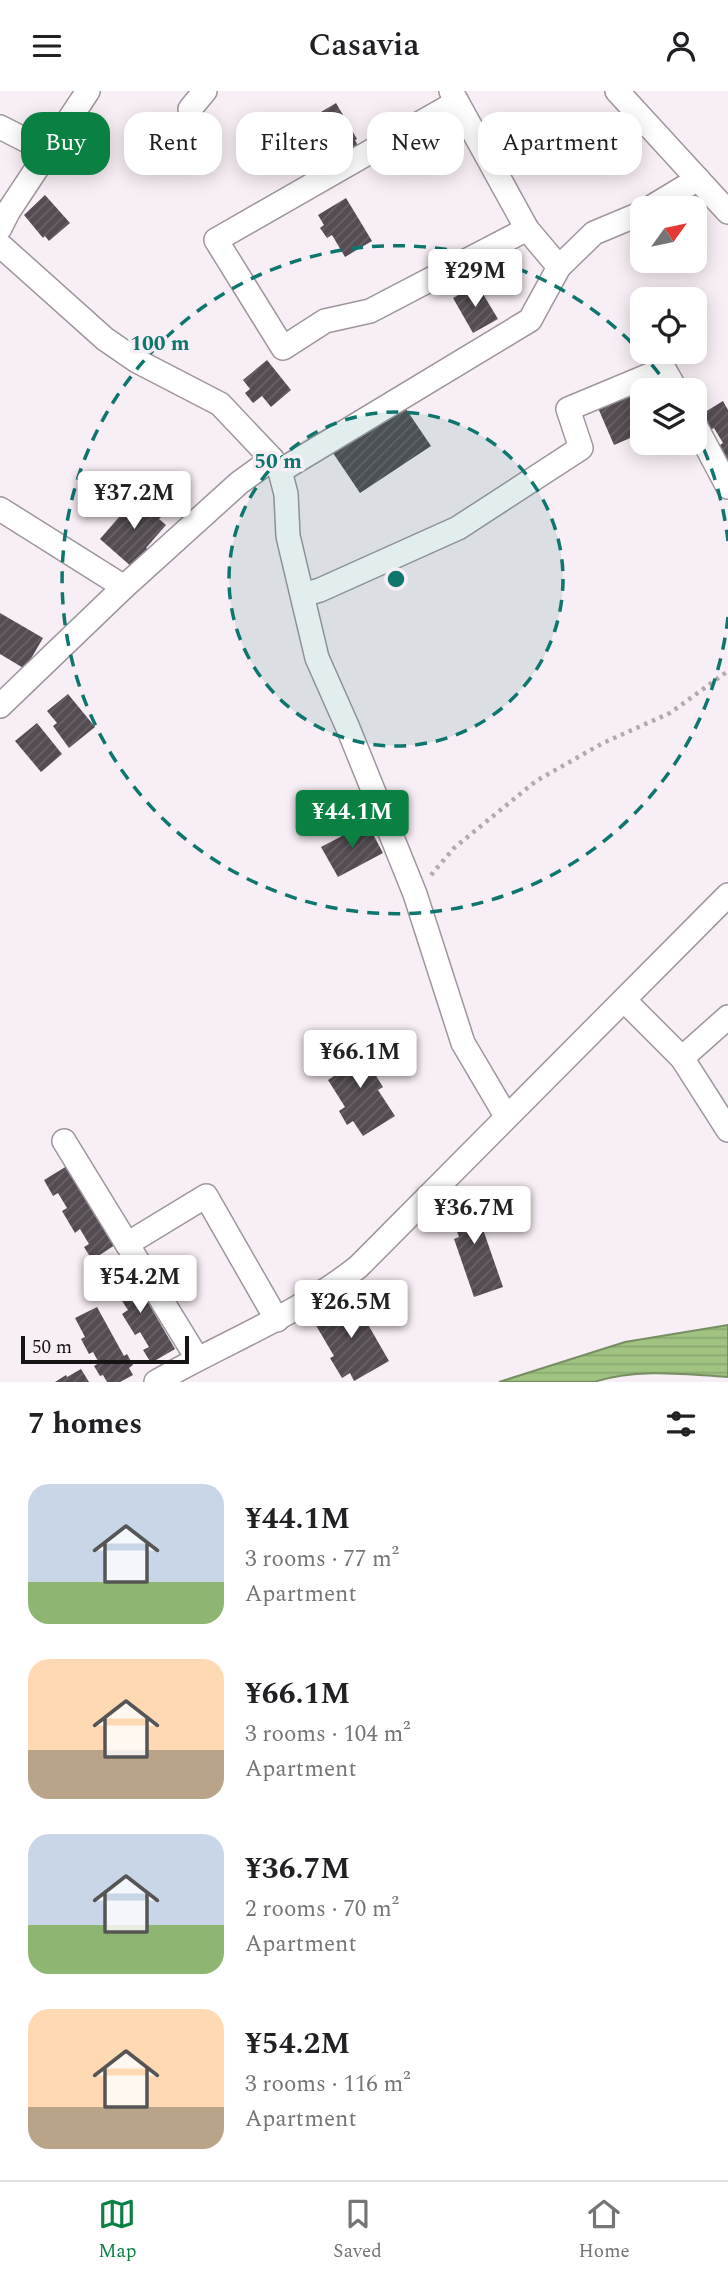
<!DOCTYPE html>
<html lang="en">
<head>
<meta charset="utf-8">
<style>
	:root { --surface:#fff; --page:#f6f6f6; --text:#202124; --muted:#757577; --line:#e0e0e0; --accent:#0b8043 }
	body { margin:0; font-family:Spectral,serif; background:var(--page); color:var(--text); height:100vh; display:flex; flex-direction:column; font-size:26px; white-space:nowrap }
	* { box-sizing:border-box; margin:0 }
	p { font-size:23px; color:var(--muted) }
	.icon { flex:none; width:38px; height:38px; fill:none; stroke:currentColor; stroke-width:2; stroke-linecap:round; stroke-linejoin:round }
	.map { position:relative; height:1291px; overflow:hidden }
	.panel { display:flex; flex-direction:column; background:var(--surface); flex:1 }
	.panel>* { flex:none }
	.banner { position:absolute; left:21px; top:21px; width:686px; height:63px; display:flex; gap:14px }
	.needle { width:46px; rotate:57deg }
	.tools { position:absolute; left:630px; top:105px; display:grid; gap:14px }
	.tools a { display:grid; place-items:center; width:77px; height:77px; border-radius:14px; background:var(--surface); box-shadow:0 4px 18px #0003; font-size:35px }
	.scale { position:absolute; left:21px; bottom:18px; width:168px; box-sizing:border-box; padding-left:7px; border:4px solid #171416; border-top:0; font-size:19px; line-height:24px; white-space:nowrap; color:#171416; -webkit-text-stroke:5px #f8eef5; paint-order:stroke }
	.price { position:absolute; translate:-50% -60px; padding:0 16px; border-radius:7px; background:#fff; color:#222; font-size:23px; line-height:46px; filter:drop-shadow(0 2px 4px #0008) }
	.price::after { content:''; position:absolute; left:50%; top:42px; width:21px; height:16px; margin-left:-10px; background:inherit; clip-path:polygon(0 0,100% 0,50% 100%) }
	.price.on { background:var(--accent); color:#fff }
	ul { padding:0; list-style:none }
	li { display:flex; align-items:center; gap:21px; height:175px; padding:0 28px }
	li span { display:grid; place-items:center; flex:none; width:196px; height:140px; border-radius:21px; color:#555 }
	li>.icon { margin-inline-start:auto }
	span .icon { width:84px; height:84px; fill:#fffc; stroke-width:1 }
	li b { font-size:30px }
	h2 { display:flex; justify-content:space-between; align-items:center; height:84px; padding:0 28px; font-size:30px }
	.chip { padding:0 24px; border-radius:21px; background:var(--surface); box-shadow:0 4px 18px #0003; font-size:24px; line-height:63px }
	.chip.on { background:var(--accent); color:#fff }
	header { display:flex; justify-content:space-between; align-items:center; height:91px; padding:0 28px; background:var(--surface); font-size:32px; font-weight:600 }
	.dock { display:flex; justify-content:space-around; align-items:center; height:98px; border-top:2px solid var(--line); background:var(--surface); font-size:19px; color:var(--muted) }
	.dock a { display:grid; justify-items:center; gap:4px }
	.dock .on { color:var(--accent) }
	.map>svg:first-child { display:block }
</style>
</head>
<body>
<header><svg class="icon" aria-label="menu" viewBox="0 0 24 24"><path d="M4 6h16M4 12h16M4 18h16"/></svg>Casavia<svg class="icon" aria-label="person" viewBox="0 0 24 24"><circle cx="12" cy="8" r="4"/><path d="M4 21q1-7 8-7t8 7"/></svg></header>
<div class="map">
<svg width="728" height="1291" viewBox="0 0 728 1291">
	<defs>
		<pattern id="water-rules" width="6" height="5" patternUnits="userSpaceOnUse" patternTransform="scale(1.75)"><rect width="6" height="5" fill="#a0c382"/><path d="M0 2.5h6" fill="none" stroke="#89a770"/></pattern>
		<pattern id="building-hatch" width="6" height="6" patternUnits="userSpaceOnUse" patternTransform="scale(1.75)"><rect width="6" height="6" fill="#544c52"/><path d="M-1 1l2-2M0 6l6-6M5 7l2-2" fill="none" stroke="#686267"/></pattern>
	</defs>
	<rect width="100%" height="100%" fill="#f8eef5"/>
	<path fill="url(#water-rules)" stroke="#778e62" stroke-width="2" d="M728 1234V1286C684 1283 636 1277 594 1291H499L625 1251Z"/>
	<g fill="url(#building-hatch)">
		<polygon points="336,12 357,48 355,49 358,55 327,74 307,41 311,39 306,30"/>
		<polygon points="45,104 70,132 49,150 45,145 43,147 24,124"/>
		<polygon points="346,107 372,150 345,166 332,144 327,147 320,137 324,134 318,124"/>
		<polygon points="477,193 498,228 473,242 453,207"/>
		<polygon points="267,269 291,299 271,316 262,305 253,312 245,302 250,298 243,289"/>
		<polygon points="648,296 650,299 642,299 642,342 614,354 598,317"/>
		<polygon points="723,310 728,319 728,374 717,356 723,352 714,337 709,340 700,324"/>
		<polygon points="404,315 431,355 360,402 333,362"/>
		<polygon points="138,404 162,425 159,428 166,434 146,457 149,459 133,477 100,448"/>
		<polygon points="0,522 43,547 25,578 0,563"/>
		<polygon points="68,603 95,636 69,657 53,635 57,632 47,620"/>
		<polygon points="37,632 62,663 41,681 15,650"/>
		<polygon points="367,732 383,762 338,786 321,756"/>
		<polygon points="359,950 377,978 373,980 383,996 378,999 395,1025 363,1045 353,1030 347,1034 339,1020 345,1016 328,989 342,980 333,966"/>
		<polygon points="67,1075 115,1154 92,1169 84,1156 89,1153 80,1138 75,1142 62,1120 67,1117 58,1102 53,1105 44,1089"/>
		<polygon points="470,1101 503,1196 474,1206 454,1148 459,1146 446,1109"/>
		<polygon points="128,1177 175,1258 151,1272 143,1259 149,1256 140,1241 135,1244 122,1223 128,1219 118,1204 114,1207 104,1191"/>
		<polygon points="351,1204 389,1270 354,1290 350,1282 342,1287 330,1267 334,1265 314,1231 328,1223 326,1219"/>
		<polygon points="97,1216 124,1265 127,1263 133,1274 129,1277 133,1284 120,1291 107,1291 103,1284 100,1285 94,1275 99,1272 93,1261 89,1263 81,1248 85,1246 75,1227"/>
		<polygon points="81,1278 89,1291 55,1291 66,1284 67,1286"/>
	</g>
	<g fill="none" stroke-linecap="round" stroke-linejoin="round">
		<defs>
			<g id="minor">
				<polyline points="617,0 728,121"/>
				<polyline points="457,11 216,149 283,257 325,230 370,220 527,138"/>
				<polyline points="190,18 205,0"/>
				<polyline points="0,36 47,60"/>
				<polyline points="650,117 698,88"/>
				<polyline points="0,137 8,121 88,0"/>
				<polyline points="0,154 105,248 137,270 220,313 272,368 280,380 286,403 288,445 317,567 348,637 415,803 463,952 506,1025"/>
				<polyline points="559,176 594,142 642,122"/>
				<polyline points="695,334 728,396"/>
				<polyline points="280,380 530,229 559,176 527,138 451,0"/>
				<polyline points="0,418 124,496"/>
				<polyline points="303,504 320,499 458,437 581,357 568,318 664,278 676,299"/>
				<polyline points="0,615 124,496 239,392 272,368"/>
				<polyline points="624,909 682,967 728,1039"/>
				<polyline points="682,967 728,926"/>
				<polyline points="64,1050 197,1267"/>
				<polyline points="127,1153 206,1105 277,1229"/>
				<path d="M156 1291C223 1252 296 1225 358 1176L728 804"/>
			</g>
		</defs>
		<use href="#minor" stroke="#9f969d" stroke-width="26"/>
		<polyline stroke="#b2aab0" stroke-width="4.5" stroke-dasharray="3.5 5" stroke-linecap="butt" points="431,784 454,757 536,690 603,652 670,622 728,580"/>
		<use href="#minor" stroke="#fff" stroke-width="23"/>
	</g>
	<circle cx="396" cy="488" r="167" fill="#0f766e" fill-opacity=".12"/>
	<g fill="none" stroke="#0f766e" stroke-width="3.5" stroke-dasharray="12 9">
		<circle cx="396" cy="488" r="167"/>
		<path d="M728 526A334 334 0 1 1 671 299M695 339A334 334 0 0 1 728 450"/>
	</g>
	<circle cx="396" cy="488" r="10" fill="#0f766e" stroke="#f8eef5" stroke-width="3.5"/>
	<g font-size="21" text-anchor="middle" font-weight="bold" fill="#0f766e" stroke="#f8eef5" stroke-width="7" stroke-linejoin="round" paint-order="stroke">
		<text x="160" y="259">100 m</text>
		<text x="278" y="377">50 m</text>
	</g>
</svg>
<div class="tools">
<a><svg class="needle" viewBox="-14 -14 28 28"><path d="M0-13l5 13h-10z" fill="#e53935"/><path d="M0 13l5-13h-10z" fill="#757577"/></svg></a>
<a><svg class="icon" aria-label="locate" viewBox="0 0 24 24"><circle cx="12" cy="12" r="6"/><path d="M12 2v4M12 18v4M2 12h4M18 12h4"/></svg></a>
<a><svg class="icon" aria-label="layers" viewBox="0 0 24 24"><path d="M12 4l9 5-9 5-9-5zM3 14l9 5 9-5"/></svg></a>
</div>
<div class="scale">50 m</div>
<b class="price" style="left:475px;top:218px">¥29M</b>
<b class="price" style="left:134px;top:440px">¥37.2M</b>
<b class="price on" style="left:352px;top:759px">¥44.1M</b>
<b class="price" style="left:360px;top:999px">¥66.1M</b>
<b class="price" style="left:474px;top:1155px">¥36.7M</b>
<b class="price" style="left:140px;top:1224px">¥54.2M</b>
<b class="price" style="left:351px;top:1249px">¥26.5M</b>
<div class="banner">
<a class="chip on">Buy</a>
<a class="chip">Rent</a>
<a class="chip">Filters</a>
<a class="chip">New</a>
<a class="chip">Apartment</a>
</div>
</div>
<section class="panel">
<h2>7 homes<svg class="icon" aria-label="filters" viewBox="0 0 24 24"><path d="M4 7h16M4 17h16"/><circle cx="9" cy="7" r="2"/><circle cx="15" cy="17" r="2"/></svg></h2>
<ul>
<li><span style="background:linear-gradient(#c9d6e8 70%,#8fb573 0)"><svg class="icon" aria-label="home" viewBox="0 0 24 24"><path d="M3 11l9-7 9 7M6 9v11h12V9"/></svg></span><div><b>¥44.1M</b><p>3 rooms · 77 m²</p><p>Apartment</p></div></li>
<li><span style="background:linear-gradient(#ffd9b3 65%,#b9a48a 0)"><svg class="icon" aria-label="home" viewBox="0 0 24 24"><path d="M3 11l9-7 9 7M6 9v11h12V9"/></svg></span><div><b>¥66.1M</b><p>3 rooms · 104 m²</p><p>Apartment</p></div></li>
<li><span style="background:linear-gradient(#c9d6e8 65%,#8fb573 0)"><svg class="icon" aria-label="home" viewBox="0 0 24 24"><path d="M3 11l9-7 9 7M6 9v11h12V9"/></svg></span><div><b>¥36.7M</b><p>2 rooms · 70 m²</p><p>Apartment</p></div></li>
<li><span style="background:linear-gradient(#ffd9b3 70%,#b9a48a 0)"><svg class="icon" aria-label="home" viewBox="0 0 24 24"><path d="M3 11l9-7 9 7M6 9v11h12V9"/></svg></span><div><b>¥54.2M</b><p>3 rooms · 116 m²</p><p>Apartment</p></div></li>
</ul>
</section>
<nav class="dock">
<a class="on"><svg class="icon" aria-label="map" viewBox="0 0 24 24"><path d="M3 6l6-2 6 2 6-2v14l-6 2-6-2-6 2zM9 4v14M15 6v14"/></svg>Map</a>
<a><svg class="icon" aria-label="saved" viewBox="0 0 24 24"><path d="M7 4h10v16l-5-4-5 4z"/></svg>Saved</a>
<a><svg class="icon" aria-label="home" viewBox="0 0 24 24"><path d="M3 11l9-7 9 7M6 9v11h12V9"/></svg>Home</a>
</nav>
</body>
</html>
